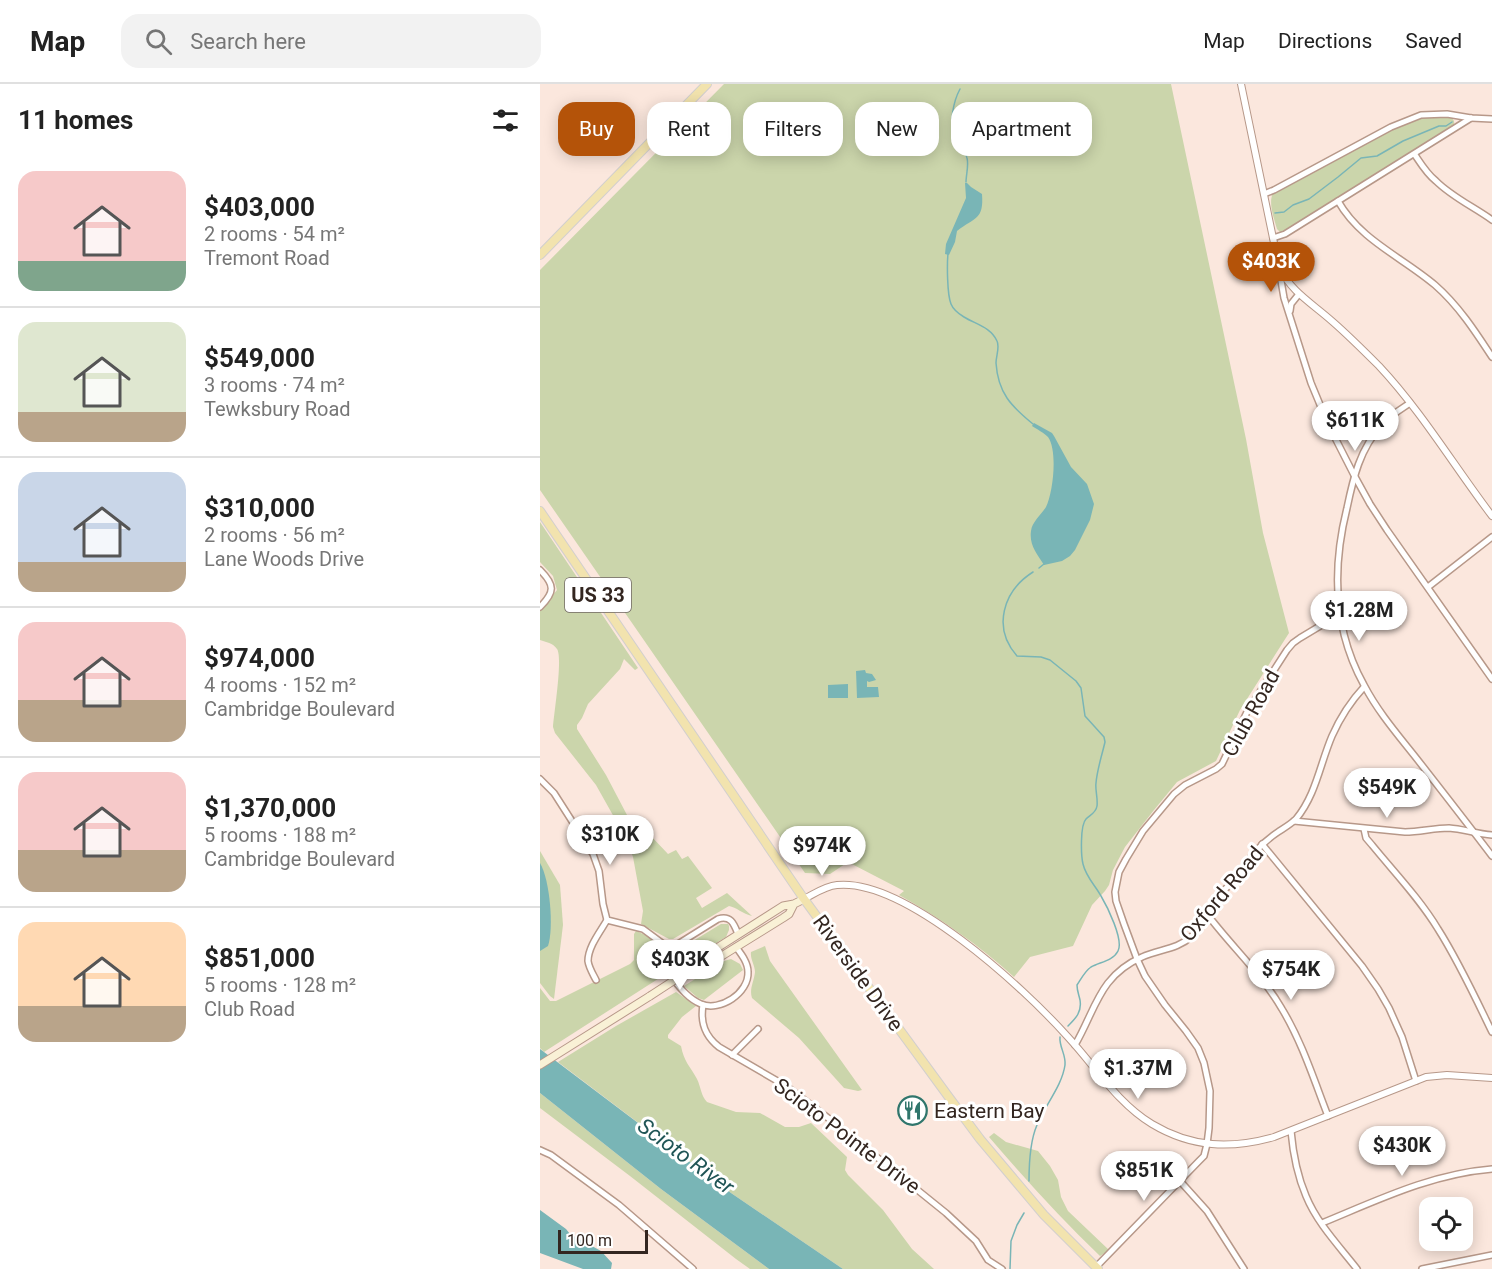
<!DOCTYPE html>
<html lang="en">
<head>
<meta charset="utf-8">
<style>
	:root { --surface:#fff; --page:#f2f2f2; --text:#222; --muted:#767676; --line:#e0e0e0; --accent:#b45309 }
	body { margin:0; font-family:Roboto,sans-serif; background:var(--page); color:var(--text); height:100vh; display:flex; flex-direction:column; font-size:22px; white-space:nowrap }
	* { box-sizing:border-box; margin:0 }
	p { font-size:20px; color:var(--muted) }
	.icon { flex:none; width:33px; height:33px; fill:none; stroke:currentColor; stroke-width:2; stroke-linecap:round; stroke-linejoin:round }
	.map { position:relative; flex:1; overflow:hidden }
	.sheet { display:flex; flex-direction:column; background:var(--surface); width:540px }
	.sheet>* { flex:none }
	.guide { position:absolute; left:18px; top:18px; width:570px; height:54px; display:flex; gap:12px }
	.fabs { position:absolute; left:879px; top:1113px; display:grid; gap:12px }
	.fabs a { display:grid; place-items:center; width:54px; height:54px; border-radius:12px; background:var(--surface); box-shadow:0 3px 15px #0003; font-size:30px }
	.scale { position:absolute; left:18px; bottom:15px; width:90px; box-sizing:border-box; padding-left:6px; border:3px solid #332620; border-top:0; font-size:16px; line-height:21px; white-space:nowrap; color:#332620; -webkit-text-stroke:4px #fff; paint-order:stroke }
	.price { position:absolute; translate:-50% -51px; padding:0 14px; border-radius:21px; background:#fff; color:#222; font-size:20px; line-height:39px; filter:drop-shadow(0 2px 3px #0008) }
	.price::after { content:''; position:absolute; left:50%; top:36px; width:18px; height:14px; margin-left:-9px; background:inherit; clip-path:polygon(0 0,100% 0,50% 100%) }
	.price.current { background:var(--accent); color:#fff }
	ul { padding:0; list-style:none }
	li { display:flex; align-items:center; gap:18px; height:150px; padding:0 18px }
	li+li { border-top:2px solid var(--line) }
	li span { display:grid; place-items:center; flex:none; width:168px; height:120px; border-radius:18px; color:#555 }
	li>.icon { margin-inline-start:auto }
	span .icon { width:72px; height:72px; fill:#fffc; stroke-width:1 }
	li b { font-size:26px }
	h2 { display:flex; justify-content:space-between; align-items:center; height:72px; padding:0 18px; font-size:26px }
	.chip { padding:0 21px; border-radius:18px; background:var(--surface); box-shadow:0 3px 15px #0003; font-size:21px; line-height:54px }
	.chip.current { background:var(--accent); color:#fff }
	header { display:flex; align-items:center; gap:36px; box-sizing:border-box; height:84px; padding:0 30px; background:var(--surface); border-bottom:2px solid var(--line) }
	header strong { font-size:28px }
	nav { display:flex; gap:33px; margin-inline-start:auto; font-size:21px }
	.search { width:420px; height:54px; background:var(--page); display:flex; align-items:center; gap:15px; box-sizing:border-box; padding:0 21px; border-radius:18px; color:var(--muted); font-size:22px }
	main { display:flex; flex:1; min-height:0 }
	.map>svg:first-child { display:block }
</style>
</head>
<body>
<header>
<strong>Map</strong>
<div class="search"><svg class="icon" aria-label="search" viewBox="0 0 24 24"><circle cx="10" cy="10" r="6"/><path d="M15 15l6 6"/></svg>Search here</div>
<nav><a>Map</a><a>Directions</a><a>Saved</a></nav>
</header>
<main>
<section class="sheet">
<h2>11 homes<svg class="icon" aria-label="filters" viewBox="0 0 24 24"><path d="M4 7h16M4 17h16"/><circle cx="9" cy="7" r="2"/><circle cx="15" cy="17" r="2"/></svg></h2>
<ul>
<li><span style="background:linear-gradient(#f6c9c9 75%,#7fa58c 0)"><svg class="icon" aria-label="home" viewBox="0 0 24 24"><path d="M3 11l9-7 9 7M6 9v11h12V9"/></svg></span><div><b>$403,000</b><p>2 rooms · 54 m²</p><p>Tremont Road</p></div></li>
<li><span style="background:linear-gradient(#dfe7d0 75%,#b9a48a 0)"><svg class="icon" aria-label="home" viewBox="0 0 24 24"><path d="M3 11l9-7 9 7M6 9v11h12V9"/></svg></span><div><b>$549,000</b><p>3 rooms · 74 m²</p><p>Tewksbury Road</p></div></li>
<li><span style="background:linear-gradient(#c9d6e8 75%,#b9a48a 0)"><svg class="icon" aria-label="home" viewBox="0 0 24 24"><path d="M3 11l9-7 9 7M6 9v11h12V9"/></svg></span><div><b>$310,000</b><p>2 rooms · 56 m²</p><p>Lane Woods Drive</p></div></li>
<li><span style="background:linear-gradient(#f6c9c9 65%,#b9a48a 0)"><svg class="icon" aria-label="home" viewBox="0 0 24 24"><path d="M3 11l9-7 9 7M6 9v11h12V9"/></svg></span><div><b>$974,000</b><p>4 rooms · 152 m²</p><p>Cambridge Boulevard</p></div></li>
<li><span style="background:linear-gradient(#f6c9c9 65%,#b9a48a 0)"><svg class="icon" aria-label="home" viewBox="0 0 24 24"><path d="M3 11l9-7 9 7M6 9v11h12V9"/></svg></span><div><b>$1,370,000</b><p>5 rooms · 188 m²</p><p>Cambridge Boulevard</p></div></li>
<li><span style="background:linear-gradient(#ffd9b3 70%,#b9a48a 0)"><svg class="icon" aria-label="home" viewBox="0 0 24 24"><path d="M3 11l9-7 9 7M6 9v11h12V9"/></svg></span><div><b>$851,000</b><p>5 rooms · 128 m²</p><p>Club Road</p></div></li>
</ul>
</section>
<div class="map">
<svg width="952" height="1185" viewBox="0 0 952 1185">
	<rect width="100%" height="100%" fill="#fbe7dd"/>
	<g fill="#cbd5ab">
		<path d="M184 0H631L706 355 723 449 749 549 700 626 676 677 637 698 614 726 585 763 573 786 569 801 565 807 552 821 533 862 490 873 474 893C439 861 400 834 359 811L364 807 308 778 290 790 265 789 0 406V186Z"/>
		<path d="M906 32C913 33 917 38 912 44L743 147 740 148 737 145C734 134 728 119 733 109L849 47 883 34Z"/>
		<path d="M0 438 98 584 95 586 84 575 80 585 48 620 42 634 37 641V645L66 691 87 731 92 732 128 770 136 766 142 775 148 772 172 804 156 814 162 824 187 809 212 832C203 830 196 823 189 822L133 855H129L101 840 103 827 93 773 88 758 56 701 15 649 13 643C14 629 23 573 17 565 13 559 6 558 0 556V527L17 506 13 492 0 478Z"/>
		<polygon points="0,767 20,801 23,841 14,915 10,912 0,899"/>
		<path d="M181 840H188L189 842V846L186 853 131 887C129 879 130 874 135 868Z"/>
		<path d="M96 847C108 852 114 855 120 865L118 880 121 893 4 968 0 964V904L10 917H16L90 880 94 876V850Z"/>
		<path d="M225 862 230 877 322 1006 318 1007 304 1004 259 954 212 914C209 905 214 898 215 888 215 881 210 875 211 868Z"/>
		<polygon points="191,875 200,880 203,886 164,916 158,914 144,902 184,877"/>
		<path d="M136 908 156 922 142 933 128 951V954L141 962C144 978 150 982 157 995 161 1003 161 1012 167 1018L196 1028 220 1029 245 1043H259L271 1039 307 1073 305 1086 308 1091 343 1126 372 1165 394 1185H303L191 1109 18 978 76 942Z"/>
		<polygon points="0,1009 121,1105 229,1185 210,1185 196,1175 90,1092 0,1024"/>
		<path d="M454 1049 466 1058 498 1067 510 1082 518 1096 521 1113 528 1127 569 1166 560 1172C521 1135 485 1095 449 1053Z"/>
	</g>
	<g fill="#79b5b6">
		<path d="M425 99H427L431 103 442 110C444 136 435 133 417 147L415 158 409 171 405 170 406 160 426 114Z"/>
		<path d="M494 339 512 349 514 352 531 383 547 400 554 420 550 436 535 466 530 472 522 477 504 481C497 470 489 461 491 447 492 438 501 431 506 423 513 409 518 367 508 353 504 349 497 345 492 342Z"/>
		<polygon points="325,586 326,589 332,590 336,596 329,598 327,597 327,603 338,603 339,613 317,614 316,587"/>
		<polygon points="308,600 308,614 288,614 288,601"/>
		<path d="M0 779C10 796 14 844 8 862L0 867Z"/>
		<polygon points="0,965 191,1109 303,1185 229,1185 121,1105 0,1009"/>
		<polygon points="0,1126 26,1145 30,1150 61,1167 72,1179 71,1185 43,1185 0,1169"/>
	</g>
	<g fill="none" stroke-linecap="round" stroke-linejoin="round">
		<g stroke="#79b5b6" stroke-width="1.5">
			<path d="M420 5C413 18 409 39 415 53 418 60 425 66 427 74 429 81 426 91 426 98"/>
			<polyline points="735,129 744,128 753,121 769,115 798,93 821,74 837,72 863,57 899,42 906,42 912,38"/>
			<path d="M408 169C407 180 407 210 411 220 413 225 419 230 424 233 435 240 451 243 457 257 460 263 456 272 456 279 458 309 471 322 493 340"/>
			<polyline points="499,484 504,480"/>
			<path d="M493 488C463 507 452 544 477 572L501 573 510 576 536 597 541 604 545 632 564 653 565 658C562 671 557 686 556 699 555 706 558 714 557 722 556 729 550 731 546 735 540 741 541 772 543 780 546 793 555 801 561 812 567 822 584 856 578 867 573 877 560 878 551 883 545 887 541 895 537 901 537 907 539 911 540 916 542 928 536 934 528 942"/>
			<path d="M489 1097C489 1079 490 1057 497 1041 505 1021 522 1002 525 981 526 970 519 963 520 953"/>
			<polyline points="470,1185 471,1157 477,1141 484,1129"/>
		</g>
		<defs>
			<g id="minor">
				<path d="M875 71C881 80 887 90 896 97 912 113 934 123 952 136"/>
				<polyline points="724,110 734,106 851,43 881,31 907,30 931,34 952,35"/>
				<path d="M798 117C820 156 862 173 895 201 918 221 935 247 952 273"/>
				<polyline points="733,154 745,150 931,34"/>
				<polyline points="739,185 744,214 771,299 788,340 814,391 830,420 847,446 952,595"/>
				<polyline points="750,227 751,220 759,210"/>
				<path d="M870 319C861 325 849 332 842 341 820 364 813 395 807 424 792 484 793 545 824 601 838 628 858 651 877 675 902 707 927 739 952 772"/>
				<path d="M0 486C15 501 15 508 0 523"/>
				<polyline points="888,503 952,453"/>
				<polyline points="0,695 14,709 53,770 59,787 63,820 67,836 103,845 130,865"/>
				<path d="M754 737 865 748C880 748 894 744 909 744 923 745 937 750 952 751"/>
				<path d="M824 745 826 754 832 761C854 788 880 815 898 845 919 878 935 913 952 948"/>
				<polyline points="722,760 822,882 838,905 849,924 862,953 876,997"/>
				<path d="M667 830C691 862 722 890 742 925 762 958 774 996 788 1032"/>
				<path d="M196 863C202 871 208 879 208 888 209 909 180 928 161 920 149 915 141 905 133 895 125 884 123 878 130 865L178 835C191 831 194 840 198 850"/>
				<path d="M56 896C53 890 49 884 48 877 48 863 60 848 67 836"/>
				<path d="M163 921C160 939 165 952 179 963L246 1002 292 1037 406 1129 436 1157 448 1176 462 1185"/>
				<path d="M535 961C556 925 559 892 602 873 619 865 637 866 652 852 662 843 666 829 674 818 681 808 690 801 698 792 704 785 708 776 714 769 721 761 729 754 738 748 744 744 751 740 756 735 776 711 780 680 792 652 800 634 811 617 824 603"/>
				<polyline points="192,971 218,945"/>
				<path d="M751 1047C753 1069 757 1091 766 1112 777 1139 799 1162 817 1185"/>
				<polyline points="0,1066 11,1071 79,1121 153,1185"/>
				<polyline points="640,1097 667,1127 704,1185"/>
				<path d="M782 1139C838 1116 891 1090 952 1085"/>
				<polyline points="556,1183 659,1077 664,1072 667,1060 669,1044 670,1007 664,979 658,964 646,947 625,921 605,892 597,875 584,840 576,817 575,808 579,788 586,775 603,747 634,710 645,701 676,685 682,680 707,628 747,566 753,559 760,554 790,536 800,532"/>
				<polyline points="882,1185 952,1171"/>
			</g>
			<g id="tertiary">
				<path d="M701 0 739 183C752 209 772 219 793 238 809 252 824 267 839 282 882 328 914 382 952 432"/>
				<path d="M264 815C274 810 285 802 297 801 365 794 484 904 527 952 555 982 577 1019 612 1040 652 1064 691 1065 734 1053L886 993 907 991 952 994"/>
			</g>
			<g id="secondary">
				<polyline points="254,820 249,830 243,834 164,883 156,882 158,876 243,822 254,820 264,815"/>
				<polyline points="0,981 110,912"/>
			</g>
			<g id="primary">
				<polyline points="0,171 167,0"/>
				<polyline points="0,427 264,815 408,1012 440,1055 504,1131 558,1185"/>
			</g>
		</defs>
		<use href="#minor" stroke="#b79889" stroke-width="8"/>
		<use href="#tertiary" stroke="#b79889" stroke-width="8"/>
		<use href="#secondary" stroke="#b79889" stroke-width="9"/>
		<use href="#primary" stroke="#d2cfce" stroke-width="10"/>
		<use href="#minor" stroke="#fff" stroke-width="5"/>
		<use href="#tertiary" stroke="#fff" stroke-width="6"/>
		<use href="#secondary" stroke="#f9f1d6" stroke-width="7"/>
		<use href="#primary" stroke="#f2e3ae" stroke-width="8"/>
		<defs>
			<polyline id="secondary-bridge" points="110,912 156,882"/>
		</defs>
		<use href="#secondary-bridge" stroke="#b79889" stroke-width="9" stroke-linecap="butt"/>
		<use href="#secondary-bridge" stroke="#f9f1d6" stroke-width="7"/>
	</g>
	<defs>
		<symbol id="restaurant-ring" viewBox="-11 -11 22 22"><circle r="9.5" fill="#fff" stroke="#30766c" stroke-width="1.5"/><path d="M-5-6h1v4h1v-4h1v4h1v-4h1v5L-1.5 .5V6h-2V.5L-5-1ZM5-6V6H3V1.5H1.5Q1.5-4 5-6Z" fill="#30766c"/></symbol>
	</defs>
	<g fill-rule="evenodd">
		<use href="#restaurant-ring" x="356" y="1010" width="33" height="33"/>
	</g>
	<g text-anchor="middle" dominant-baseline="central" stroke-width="6" stroke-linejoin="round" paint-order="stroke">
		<rect fill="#fff" stroke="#706763" stroke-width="1.5" x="25" y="494" width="66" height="34" rx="4.5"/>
		<g font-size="20" font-weight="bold" fill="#332620">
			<text x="58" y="511">US 33</text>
		</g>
		<g font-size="21" fill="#332620" stroke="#fff">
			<text transform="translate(711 629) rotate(-61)">Club Road</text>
			<text transform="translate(682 810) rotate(-50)">Oxford Road</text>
			<text transform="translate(318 889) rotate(54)">Riverside Drive</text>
			<text transform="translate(307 1052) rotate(37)">Scioto Pointe Drive</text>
		</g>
		<g font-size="21" fill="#332620" stroke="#fff" text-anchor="start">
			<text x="394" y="1027">Eastern Bay</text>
		</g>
		<g font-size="22" font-style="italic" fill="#205556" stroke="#fff">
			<text transform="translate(146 1072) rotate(36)">Scioto River</text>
		</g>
	</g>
</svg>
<div class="fabs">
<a><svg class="icon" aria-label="locate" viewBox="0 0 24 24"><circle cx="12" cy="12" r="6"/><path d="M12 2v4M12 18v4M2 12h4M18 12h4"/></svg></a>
</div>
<div class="scale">100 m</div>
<b class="price current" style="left:731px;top:209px">$403K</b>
<b class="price" style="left:815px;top:368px">$611K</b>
<b class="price" style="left:819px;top:558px">$1.28M</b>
<b class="price" style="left:847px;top:735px">$549K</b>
<b class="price" style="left:70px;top:782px">$310K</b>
<b class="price" style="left:282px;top:793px">$974K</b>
<b class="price" style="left:140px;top:907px">$403K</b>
<b class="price" style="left:751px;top:917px">$754K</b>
<b class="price" style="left:598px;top:1016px">$1.37M</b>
<b class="price" style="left:862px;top:1093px">$430K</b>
<b class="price" style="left:604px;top:1118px">$851K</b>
<div class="guide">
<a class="chip current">Buy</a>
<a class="chip">Rent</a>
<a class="chip">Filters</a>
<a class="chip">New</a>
<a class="chip">Apartment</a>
</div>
</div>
</main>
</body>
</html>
